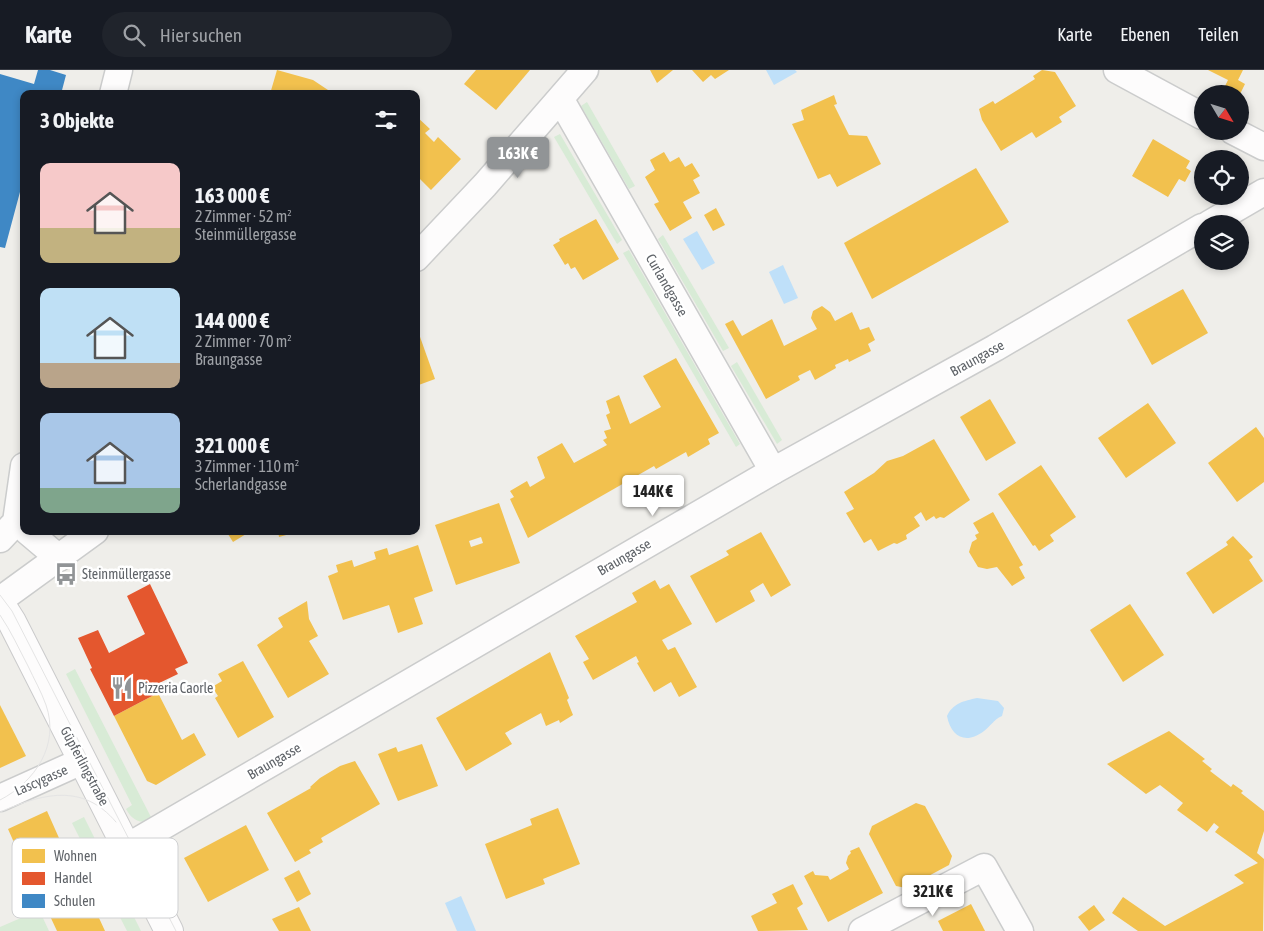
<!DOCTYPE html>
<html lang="de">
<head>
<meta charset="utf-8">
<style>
	:root { --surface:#171b24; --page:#20242c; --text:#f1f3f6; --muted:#9ea1a6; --line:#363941; --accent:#919496 }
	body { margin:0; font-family:"Asap Condensed",sans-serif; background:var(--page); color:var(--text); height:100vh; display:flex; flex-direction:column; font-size:19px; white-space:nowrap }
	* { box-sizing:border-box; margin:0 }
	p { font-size:16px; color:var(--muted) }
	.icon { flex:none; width:28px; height:28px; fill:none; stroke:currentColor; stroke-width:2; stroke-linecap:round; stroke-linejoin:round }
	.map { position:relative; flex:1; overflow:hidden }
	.drawer { position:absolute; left:20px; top:20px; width:400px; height:445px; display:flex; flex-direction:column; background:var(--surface); border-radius:10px; box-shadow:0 2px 8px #0003 }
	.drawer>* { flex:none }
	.needle { width:32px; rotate:128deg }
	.controls { position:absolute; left:1194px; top:15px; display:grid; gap:10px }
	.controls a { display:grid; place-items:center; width:55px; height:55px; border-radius:50%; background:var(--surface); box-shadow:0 2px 8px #0003; font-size:25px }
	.price { position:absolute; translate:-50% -42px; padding:0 11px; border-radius:5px; background:#fff; color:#222; font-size:16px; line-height:32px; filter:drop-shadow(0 1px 2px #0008) }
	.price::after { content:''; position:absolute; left:50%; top:30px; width:15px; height:11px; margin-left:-8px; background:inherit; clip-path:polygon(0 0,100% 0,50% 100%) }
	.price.active { background:var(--accent); color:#fff }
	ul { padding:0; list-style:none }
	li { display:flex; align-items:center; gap:15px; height:125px; padding:0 20px }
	li span { display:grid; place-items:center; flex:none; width:140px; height:100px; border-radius:10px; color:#555 }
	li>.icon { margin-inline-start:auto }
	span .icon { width:60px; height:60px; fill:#fffc; stroke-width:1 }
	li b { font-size:21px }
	h2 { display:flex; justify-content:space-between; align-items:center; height:60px; padding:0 20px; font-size:21px }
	header { display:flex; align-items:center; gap:30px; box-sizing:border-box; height:70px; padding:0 25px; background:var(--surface); border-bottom:1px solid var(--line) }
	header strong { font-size:24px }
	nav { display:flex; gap:28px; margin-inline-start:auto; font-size:18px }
	.search { width:350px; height:45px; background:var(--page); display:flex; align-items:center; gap:12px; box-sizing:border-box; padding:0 18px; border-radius:28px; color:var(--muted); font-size:19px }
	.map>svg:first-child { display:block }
</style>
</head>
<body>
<header>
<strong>Karte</strong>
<div class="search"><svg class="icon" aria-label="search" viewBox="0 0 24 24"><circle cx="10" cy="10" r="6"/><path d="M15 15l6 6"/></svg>Hier suchen</div>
<nav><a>Karte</a><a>Ebenen</a><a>Teilen</a></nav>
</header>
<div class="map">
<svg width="1264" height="861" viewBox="0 0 1264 861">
	<rect width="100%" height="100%" fill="#efeeea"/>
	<g fill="#d8ebd6">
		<polygon points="587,32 635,116 629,119 581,36"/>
		<polygon points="560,64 622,170 617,174 554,67"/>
		<polygon points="663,165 729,278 723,281 658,169"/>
		<polygon points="629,180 740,374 736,377 623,183"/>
		<polygon points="737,292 782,370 777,374 731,296"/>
		<path d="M75 599 153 751C140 754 132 750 126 739L132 735 66 604Z"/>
		<polygon points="84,747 141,861 127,861 72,753"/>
		<polygon points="37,841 39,847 42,846 49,861 0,861 0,857"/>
	</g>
	<g fill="#bfe0f9">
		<polygon points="766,0 795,0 797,2 774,15"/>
		<polygon points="697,161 715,193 702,200 683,169"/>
		<polygon points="783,195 798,228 784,234 769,202"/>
		<path d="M977 628 998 631 1004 638 1002 646C993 650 991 656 984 661 966 675 951 667 947 646 953 633 964 631 977 628Z"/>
		<polygon points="461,826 476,861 457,861 445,833"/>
	</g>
	<g fill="#f2c14e" fill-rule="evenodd">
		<polygon points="277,0 313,10 334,24 270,24"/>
		<polygon points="476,0 530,0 496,40 464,14"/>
		<polygon points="650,0 673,0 657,13"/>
		<polygon points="692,0 729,0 715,9 711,5 703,12"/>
		<polygon points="1042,0 1055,2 1076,36 1059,47 1062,52 1036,68 1032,62 1001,81 982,50 979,39 993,31 995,34 1035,9 1033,6"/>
		<polygon points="1208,0 1243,0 1238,10 1245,14 1240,24 1221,24 1228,10"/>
		<polygon points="834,25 837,34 834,35 849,65 867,66 881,94 837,117 830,104 818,109 792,54 804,50 801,40"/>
		<polygon points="416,46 430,59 425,63 434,72 438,67 461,89 431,120 416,105"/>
		<polygon points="1153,69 1190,91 1186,98 1191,101 1185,112 1179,109 1168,127 1132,106"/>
		<polygon points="664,82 670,92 679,87 685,97 692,93 700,106 693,110 700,123 683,132 692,148 670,161 654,134 659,132 645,107 655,100 650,90"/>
		<polygon points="976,98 1009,152 872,229 844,173"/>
		<polygon points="716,138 725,155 713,161 704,145"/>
		<polygon points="596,149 619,189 583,210 575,197 571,199 568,193 565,195 553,175 560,171 559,169"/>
		<polygon points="1183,219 1208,263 1152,295 1127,250"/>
		<polygon points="822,236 830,242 835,251 852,242 860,260 869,257 875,270 868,274 871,281 849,292 848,289 835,295 836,298 815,310 810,300 798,306 800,310 766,329 725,254 733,250 742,266 772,249 784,276 817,259 811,248 813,241"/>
		<polygon points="419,264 435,309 416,316 416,265"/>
		<polygon points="676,288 719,363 708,369 710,374 688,387 686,382 656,399 654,396 528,468 510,429 514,427 510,421 527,411 530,417 545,408 537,387 562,373 574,393 607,375 603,370 607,368 604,361 611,359 606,345 610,343 606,331 619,325 630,354 661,337 643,306"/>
		<polygon points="990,329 1016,373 986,391 960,347"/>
		<polygon points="1148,333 1176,373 1126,408 1098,368"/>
		<polygon points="1256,357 1264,368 1264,412 1237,432 1208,393"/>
		<polygon points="934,369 970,430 944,448 940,447 936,449 934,446 926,451 921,442 914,447 920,456 906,465 907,469 897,474 894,473 878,481 871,469 864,473 846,443 854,439 844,422 874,403 887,391 903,386"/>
		<polygon points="1041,395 1076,447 1050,465 1054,471 1039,481 1035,475 1033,476 998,424"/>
		<path d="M499 433 520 493 456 515 435 455ZM481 467 483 473 471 477 469 471Z"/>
		<polygon points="993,442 1023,495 1019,497 1025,508 1012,516 997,497 987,499 978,497 969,482 972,472 977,469 975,465 979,463 973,453"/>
		<polygon points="226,461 251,461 233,472"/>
		<polygon points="278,461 297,461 297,462 279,467"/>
		<polygon points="761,462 791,515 771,527 763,513 750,521 755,531 716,553 690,506 729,485 726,481"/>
		<polygon points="1233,466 1253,487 1249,490 1263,511 1213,544 1186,503 1228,475 1226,472"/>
		<polygon points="418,475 433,521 414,528 423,554 398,563 389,535 343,550 328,506 338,502 336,495 352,490 354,497 376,489 374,482 387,478 389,485"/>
		<polygon points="655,510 660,519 669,514 692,554 662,570 668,580 675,577 697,617 679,627 671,612 654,622 637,593 639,592 636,586 593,610 583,592 589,589 575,566 637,532 632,523"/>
		<polygon points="307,531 309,549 318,566 309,571 329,604 288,628 257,575 283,557 278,548"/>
		<polygon points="1130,534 1164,585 1123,612 1090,560"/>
		<polygon points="550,582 569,628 567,630 573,645 560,653 559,650 546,656 541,643 505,663 512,674 466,701 436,648"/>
		<polygon points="243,591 274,647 238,668 215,628 218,626 212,617 222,611 218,604"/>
		<polygon points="158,623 182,670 194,663 206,685 156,715 147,711 114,646"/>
		<polygon points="0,635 26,686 0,698"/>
		<polygon points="1169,661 1205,689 1202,691 1212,699 1210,701 1231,717 1233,714 1243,721 1241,723 1264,741 1264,761 1257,783 1264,789 1263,861 1138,861 1112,843 1123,827 1165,856 1244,813 1234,805 1258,793 1215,762 1219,757 1214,753 1207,762 1177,740 1183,733 1160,715 1146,724 1107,694"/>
		<polygon points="422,674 438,716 398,731 378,684 396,677 398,682"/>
		<polygon points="355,691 380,734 321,768 323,772 309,780 311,783 295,792 267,743 311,718 310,717 320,708 340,696"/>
		<polygon points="916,733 925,736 952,786 949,795 906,818 896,816 869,764 872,756"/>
		<polygon points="558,738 580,794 543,809 545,814 506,829 485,774 532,755 530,749"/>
		<polygon points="47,741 79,813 82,811 105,861 57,861 42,829 40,831 8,759"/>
		<polygon points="246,755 269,800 208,832 184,788"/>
		<polygon points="859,777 883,823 828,852 804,806 813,801 815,805 828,806 830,810 849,799 846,793 848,786 851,783 850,781"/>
		<polygon points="299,800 311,824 297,832 284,808"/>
		<polygon points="793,814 803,834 797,838 808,860 758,861 751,846 777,833 772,824"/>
		<polygon points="971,834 985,861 943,861 938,851"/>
		<polygon points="1094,835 1105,850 1089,861 1078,847"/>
		<polygon points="299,837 311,861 279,861 272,849"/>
	</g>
	<polygon fill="#e4572e" points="150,514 188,593 175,599 178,604 153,616 156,624 114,646 90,599 92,598 78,568 98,560 109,583 145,564 127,526"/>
	<polygon fill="#3f88c5" points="38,0 50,0 66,5 61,24 24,24 24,107 5,178 0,177 0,4 34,14"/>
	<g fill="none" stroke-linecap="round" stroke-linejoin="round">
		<defs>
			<g id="minor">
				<polyline points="1117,0 1202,46"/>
				<polyline points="113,24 119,0"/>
				<polyline points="561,30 773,401"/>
				<polyline points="1233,61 1264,77"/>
				<polyline points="1209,154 1264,122"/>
				<polyline points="416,188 485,115 585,0"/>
				<polyline points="27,461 59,488"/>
				<polyline points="0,469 16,452 24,396"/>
				<polyline points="0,530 95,461"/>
				<polyline points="0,728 82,691"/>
				<polyline points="127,777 773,401 995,278 1202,157"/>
				<polyline points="862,861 984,797 1020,861"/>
			</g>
			<polyline id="secondary" points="0,533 12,552 169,861"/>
		</defs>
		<use href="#minor" stroke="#cbcccc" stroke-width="29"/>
		<use href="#secondary" stroke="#cacacb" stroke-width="30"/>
		<use href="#minor" stroke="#fdfcfc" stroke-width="26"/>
		<use href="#secondary" stroke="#fdfcfc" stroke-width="28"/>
		<g stroke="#e4e4e4" stroke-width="1">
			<polyline points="0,525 12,541 176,861"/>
			<path d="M0 545C11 561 19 579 28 596 34 609 41 621 46 635 60 675 35 712 0 730"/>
			<path d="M0 742C42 724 82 712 116 752"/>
		</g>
	</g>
	<defs>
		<symbol id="bus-bare" viewBox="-9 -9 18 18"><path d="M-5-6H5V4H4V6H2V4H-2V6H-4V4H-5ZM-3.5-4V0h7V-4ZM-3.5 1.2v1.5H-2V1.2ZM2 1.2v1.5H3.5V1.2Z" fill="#919496" stroke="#fff" stroke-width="2.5" paint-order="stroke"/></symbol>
		<symbol id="restaurant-bare" viewBox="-9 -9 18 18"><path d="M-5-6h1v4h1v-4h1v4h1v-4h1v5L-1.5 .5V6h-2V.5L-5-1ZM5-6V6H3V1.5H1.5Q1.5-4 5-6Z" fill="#919496" stroke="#fff" stroke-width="2.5" paint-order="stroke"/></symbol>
	</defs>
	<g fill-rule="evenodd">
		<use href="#bus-bare" x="50" y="488" width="32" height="32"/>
		<use href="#restaurant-bare" x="106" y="602" width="32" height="32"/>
	</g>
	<g text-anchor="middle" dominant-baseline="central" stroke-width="5" stroke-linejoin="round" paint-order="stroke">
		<g font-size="14" fill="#5f6368" stroke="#fff">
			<text transform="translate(667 215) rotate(60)">Curlandgasse</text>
			<text transform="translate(977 288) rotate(-29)">Braungasse</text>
			<text transform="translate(624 487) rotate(-30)">Braungasse</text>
			<text transform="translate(274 691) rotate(-30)">Braungasse</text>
			<text transform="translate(85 696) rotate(62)">Güpferlingstraße</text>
			<text transform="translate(41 710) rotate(-24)">Lascygasse</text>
		</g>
		<g font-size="14" fill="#5f6368" stroke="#fff" text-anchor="start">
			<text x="82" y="504">Steinmüllergasse</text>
			<text x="138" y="618">Pizzeria Caorle</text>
		</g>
	</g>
	<rect x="12" y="768" width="166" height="80" rx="8" fill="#fff" stroke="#cfd0d2" stroke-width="1"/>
	<rect x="22" y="779" width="23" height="14" fill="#f2c14e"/>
	<rect x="22" y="802" width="23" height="13" fill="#e4572e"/>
	<rect x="22" y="824" width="23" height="14" fill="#3f88c5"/>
	<g font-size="14" fill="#5f6368">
		<text x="54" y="791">Wohnen</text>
		<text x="54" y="813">Handel</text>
		<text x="54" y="836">Schulen</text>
	</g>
</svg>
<div class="controls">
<a><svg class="needle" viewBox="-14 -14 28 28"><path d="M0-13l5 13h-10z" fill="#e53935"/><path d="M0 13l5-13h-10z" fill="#9ea1a6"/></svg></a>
<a><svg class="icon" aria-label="locate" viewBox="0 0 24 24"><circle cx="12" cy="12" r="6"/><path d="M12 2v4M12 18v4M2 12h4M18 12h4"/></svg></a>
<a><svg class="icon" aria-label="layers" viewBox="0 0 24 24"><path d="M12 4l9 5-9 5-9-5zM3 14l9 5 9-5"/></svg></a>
</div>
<b class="price active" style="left:518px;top:109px">163K €</b>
<b class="price" style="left:653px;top:447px">144K €</b>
<b class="price" style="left:933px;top:847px">321K €</b>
<section class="drawer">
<h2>3 Objekte<svg class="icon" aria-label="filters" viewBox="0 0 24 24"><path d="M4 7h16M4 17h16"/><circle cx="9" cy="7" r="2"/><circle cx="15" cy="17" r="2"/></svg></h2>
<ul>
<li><span style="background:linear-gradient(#f6c9c9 65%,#c2b280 0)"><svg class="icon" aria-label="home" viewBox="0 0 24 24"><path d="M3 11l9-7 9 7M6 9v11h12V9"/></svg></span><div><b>163 000 €</b><p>2 Zimmer · 52 m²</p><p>Steinmüllergasse</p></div></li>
<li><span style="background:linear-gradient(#bfe0f5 75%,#b9a48a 0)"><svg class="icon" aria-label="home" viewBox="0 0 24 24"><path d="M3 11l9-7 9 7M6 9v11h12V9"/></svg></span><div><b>144 000 €</b><p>2 Zimmer · 70 m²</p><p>Braungasse</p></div></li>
<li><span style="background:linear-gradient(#a9c7e8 75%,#7fa58c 0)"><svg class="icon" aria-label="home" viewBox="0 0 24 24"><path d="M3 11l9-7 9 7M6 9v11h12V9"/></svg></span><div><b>321 000 €</b><p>3 Zimmer · 110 m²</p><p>Scherlandgasse</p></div></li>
</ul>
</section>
</div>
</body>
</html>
